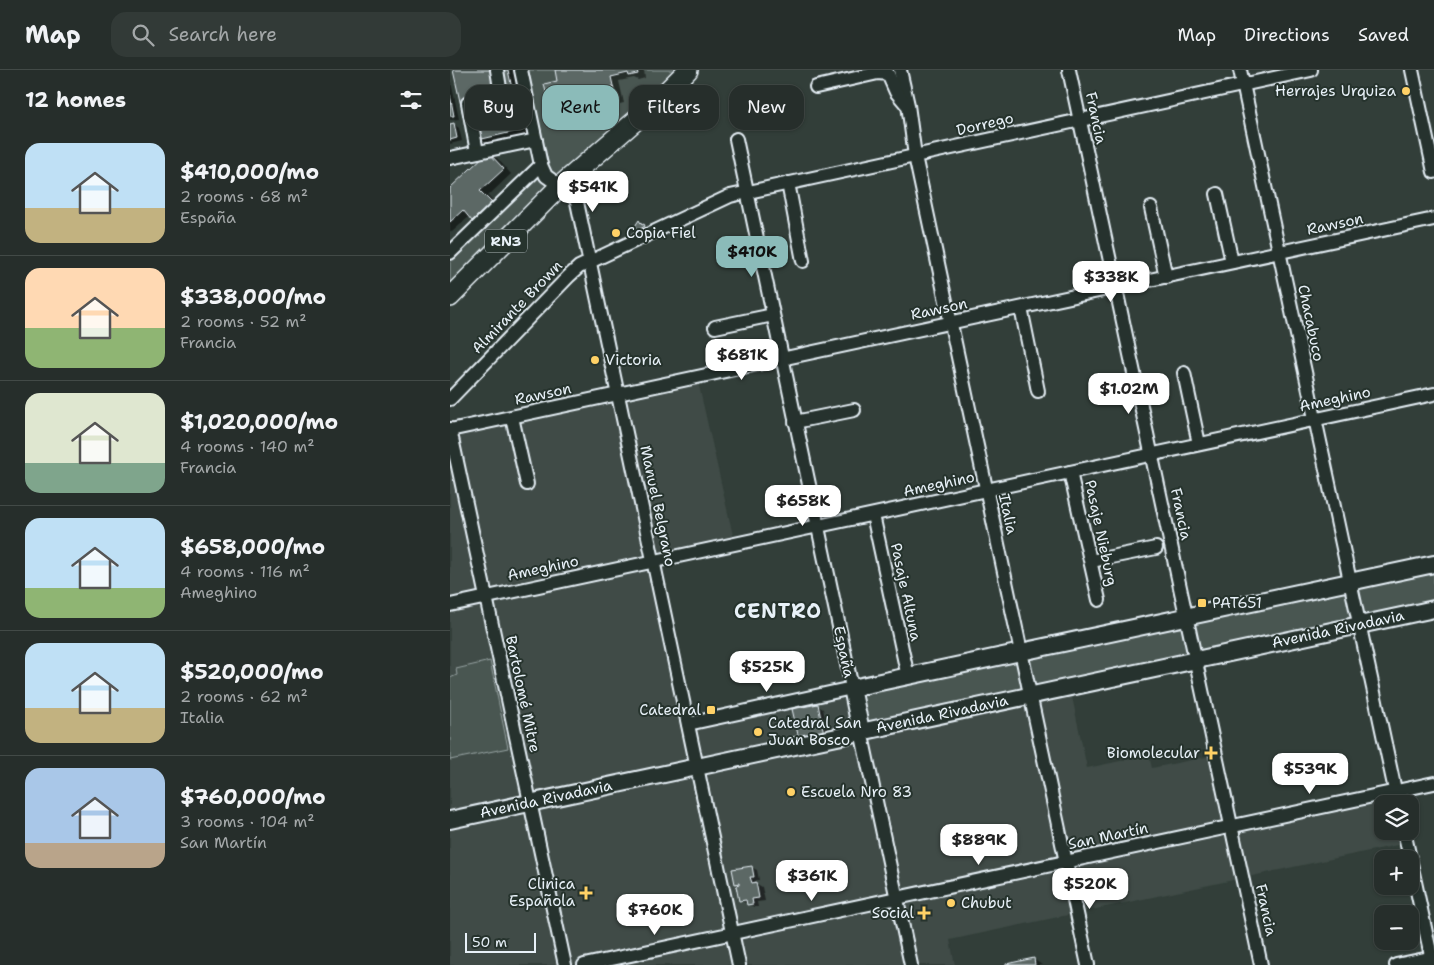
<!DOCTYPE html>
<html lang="en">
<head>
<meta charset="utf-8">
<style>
	:root { --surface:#262e2b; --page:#323a37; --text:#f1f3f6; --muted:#a4a8a9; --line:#424a47; --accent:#8bbbb9 }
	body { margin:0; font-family:"Shantell Sans",sans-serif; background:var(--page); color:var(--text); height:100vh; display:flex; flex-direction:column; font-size:19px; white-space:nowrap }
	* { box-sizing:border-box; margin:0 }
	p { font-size:16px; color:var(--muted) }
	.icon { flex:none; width:28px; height:28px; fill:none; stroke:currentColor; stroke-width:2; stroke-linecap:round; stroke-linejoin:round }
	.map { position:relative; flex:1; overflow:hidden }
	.panel { display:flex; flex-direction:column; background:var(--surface); width:450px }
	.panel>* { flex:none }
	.banner { position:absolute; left:15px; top:15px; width:475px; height:45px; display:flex; gap:10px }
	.fabs { position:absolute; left:924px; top:725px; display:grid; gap:10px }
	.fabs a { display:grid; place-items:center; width:45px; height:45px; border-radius:10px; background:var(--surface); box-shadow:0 1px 4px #0004,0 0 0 1px var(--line); font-size:25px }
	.scale { position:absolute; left:15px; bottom:12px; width:71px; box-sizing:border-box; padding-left:5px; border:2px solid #e8f1f8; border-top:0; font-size:14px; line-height:18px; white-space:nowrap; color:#e8f1f8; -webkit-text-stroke:4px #26332d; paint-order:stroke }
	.price { position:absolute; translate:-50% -42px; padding:0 11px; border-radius:10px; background:#fff; color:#222; font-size:16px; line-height:32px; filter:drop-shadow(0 1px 2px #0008) }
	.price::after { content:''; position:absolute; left:50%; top:30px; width:15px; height:11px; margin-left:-8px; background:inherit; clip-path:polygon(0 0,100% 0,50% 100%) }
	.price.selected { background:var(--accent); color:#111 }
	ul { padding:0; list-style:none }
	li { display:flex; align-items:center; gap:15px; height:125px; padding:0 25px }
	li+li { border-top:1px solid var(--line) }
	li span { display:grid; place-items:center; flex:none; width:140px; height:100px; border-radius:15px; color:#555 }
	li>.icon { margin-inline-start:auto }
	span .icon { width:60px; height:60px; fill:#fffc; stroke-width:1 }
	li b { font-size:21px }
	h2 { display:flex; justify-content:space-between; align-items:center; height:60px; padding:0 25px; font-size:21px }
	.pill { padding:0 18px; border-radius:15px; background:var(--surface); box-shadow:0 1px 4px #0004,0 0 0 1px var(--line); font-size:18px; line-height:45px }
	.pill.selected { background:var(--accent); color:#111 }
	header { display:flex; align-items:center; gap:30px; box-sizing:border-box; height:70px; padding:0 25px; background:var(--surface); border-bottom:1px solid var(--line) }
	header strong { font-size:24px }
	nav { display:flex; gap:28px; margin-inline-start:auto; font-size:18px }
	.search { width:350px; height:45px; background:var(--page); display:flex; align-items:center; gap:12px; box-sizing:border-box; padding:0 18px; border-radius:15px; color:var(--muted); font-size:19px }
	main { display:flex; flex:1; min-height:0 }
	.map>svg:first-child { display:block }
</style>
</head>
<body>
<header>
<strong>Map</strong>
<div class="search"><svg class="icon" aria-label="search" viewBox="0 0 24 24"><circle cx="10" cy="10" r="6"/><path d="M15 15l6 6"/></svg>Search here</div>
<nav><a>Map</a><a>Directions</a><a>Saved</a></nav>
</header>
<main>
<section class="panel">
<h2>12 homes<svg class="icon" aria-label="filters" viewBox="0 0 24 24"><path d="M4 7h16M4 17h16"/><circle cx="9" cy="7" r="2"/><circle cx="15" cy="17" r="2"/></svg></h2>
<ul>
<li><span style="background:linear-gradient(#bfe0f5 65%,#c2b280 0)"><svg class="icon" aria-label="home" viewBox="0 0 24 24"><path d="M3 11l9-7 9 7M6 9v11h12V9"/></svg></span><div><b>$410,000/mo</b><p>2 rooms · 68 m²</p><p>España</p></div></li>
<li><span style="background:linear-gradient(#ffd9b3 60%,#8fb573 0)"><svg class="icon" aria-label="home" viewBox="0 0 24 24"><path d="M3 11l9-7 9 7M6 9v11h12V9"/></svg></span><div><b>$338,000/mo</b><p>2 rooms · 52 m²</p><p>Francia</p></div></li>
<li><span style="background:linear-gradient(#dfe7d0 70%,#7fa58c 0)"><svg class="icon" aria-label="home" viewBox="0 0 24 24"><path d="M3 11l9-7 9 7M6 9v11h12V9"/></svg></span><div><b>$1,020,000/mo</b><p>4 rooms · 140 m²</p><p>Francia</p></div></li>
<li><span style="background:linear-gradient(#bfe0f5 70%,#8fb573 0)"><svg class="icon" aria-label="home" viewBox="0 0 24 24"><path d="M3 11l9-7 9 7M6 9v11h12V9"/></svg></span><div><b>$658,000/mo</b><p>4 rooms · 116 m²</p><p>Ameghino</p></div></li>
<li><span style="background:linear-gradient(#bfe0f5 65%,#c2b280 0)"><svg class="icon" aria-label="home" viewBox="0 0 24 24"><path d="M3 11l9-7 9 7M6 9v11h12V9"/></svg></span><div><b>$520,000/mo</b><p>2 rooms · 62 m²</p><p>Italia</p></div></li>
<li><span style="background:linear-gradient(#a9c7e8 75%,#b9a48a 0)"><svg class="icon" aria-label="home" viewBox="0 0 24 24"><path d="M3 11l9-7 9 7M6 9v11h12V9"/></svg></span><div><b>$760,000/mo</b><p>3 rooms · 104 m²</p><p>San Martín</p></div></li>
</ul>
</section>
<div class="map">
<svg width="984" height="895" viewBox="0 0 984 895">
	<rect width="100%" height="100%" fill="#323e39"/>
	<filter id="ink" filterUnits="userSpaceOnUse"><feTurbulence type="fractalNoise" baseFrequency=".02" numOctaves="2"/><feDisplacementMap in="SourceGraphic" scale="10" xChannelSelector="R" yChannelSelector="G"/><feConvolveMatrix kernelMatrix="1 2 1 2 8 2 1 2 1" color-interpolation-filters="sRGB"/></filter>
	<g filter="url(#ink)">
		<polygon fill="#3f4b46" points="247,307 285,474 203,491 238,654 402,618 620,617 637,698 699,685 702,698 766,685 781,756 944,721 948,734 932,734 932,761 954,761 957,773 500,870 505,895 0,895 0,359"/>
		<g fill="#495651" stroke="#98a4a4">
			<polygon points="71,0 238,0 0,227 0,183 91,95"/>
			<polygon points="984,494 984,539 411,661 402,619"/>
			<polygon points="40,591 58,678 0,690 0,608 7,605 6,599"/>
		</g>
		<g fill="#0007">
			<polygon points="5,0 65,0 79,65 28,76"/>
			<polygon points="106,0 194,0 195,8 188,10 184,8 169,11 174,33 110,47 102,42 109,12"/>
			<polygon points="0,7 9,49 0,50"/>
			<polygon points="3,54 9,58 12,71 0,74 0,55"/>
			<polygon points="38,84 47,88 61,104 38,126 49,138 31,154 20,146 2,162 0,161 0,120"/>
			<polygon points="367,635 373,639 380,667 356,671"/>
			<polygon points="301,797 307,800 309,810 306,810 307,814 312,817 315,831 307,832 308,837 304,837 290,830 291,816 286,813"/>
			<polygon points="583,889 592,895 557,895"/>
		</g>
		<g fill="#5c6865" stroke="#e8f1f8">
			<polygon points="3,0 58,0 71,60 19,72"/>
			<polygon points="105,0 187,0 188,4 179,6 178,3 161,7 166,29 101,43 94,14 107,11"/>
			<polygon points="0,25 4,46 0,46"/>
			<polygon points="4,53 7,68 0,70 0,54"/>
			<polygon points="38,82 54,99 30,121 42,133 22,151 13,140 0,152 0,118"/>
			<polygon points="189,150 192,155 194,154 195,156 187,161 185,156"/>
			<polygon points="368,634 374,664 349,669 342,639"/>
			<polygon points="302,796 304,807 300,807 302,813 306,812 309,828 302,829 303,834 297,835 296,830 289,831 286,816 289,815 289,813 285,814 282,799"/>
			<polygon points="584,888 585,895 556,895 556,894"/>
		</g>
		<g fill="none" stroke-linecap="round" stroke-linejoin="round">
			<defs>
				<g id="minor">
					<polyline points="71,0 91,95 96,106 123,125 127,132 289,895"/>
					<polyline points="450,0 458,35 465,86 638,895"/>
					<polyline points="619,0 811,895"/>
					<polyline points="790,0 948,734"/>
					<polyline points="962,0 984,102"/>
					<polyline points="366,17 428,3 438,4 446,22 456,34"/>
					<path d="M27 82 18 33C28 27 40 29 51 24L47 0"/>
					<polyline points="0,88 86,70"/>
					<polyline points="338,113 353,191"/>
					<polyline points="767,124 782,192"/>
					<polyline points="701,138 716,207"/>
					<polyline points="0,183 91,95"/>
					<polyline points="571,238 588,321"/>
					<polyline points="265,257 323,245"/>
					<polyline points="734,303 749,374"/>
					<polyline points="0,329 119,206 129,197 280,126 861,0"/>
					<polyline points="62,347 77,414"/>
					<polyline points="345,352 404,340"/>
					<polyline points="0,359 115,895"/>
					<polyline points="0,360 984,149"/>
					<polyline points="620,402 649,530"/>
					<polyline points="423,445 458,607"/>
					<polyline points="641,491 706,478"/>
					<polyline points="0,535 984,324"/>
					<polyline points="238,654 402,618 286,69"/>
					<polyline points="411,661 461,895"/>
					<polyline points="954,761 983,895"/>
					<polyline points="134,895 984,713"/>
					<polyline points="946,895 984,887"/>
				</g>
				<g id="major">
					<polyline points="411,661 402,618 984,494"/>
					<polyline points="0,750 984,539"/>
				</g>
				<polyline id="highway" points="0,227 111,115 199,39 238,0"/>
			</defs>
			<use href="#minor" stroke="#e8f1f8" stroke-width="16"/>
			<use href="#major" stroke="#e8f1f8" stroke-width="20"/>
			<use href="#highway" stroke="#e8f1f8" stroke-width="22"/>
			<use href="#minor" stroke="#26332d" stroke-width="12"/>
			<use href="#major" stroke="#26332d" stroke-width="16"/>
			<use href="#highway" stroke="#26332d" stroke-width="19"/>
		</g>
	</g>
	<g fill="#ffd166" stroke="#26332d" stroke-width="2">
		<circle cx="956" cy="21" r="5"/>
		<circle cx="166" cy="163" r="5"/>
		<circle cx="145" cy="290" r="5"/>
		<rect x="747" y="528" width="10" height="10" rx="2.5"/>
		<rect x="256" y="635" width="10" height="10" rx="2.5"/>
		<circle cx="308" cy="662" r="5"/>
		<path d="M758.5 675.5h5v5h5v5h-5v5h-5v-5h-5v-5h5z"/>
		<circle cx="341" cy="722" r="5"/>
		<path d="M133.5 815.5h5v5h5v5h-5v5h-5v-5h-5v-5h5z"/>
		<circle cx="501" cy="833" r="5"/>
		<path d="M471.5 835.5h5v5h5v5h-5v5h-5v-5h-5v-5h5z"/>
	</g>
	<g text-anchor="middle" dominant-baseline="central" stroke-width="4" stroke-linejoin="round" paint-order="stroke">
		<rect fill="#26332d" stroke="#aeb8bb" stroke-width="1" x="35" y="159.5" width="42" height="23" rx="4"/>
		<g font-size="14" font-weight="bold" fill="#e8f1f8">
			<text x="56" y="171">RN3</text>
		</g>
		<g font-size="15" fill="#e8f1f8" stroke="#26332d" text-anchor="start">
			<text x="946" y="21" text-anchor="end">Herrajes Urquiza</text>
			<text x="176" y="163">Copia Fiel</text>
			<text x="155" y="290">Victoria</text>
			<text x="762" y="533">PAT651</text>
			<text x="251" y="640" text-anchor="end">Catedral</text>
			<text x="318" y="653">Catedral San<tspan x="318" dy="17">Juan Bosco</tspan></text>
			<text x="750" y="683" text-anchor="end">Biomolecular</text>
			<text x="351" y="722">Escuela Nro 83</text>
			<text x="125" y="814" text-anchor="end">Clinica<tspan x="125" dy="17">Española</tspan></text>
			<text x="511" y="833">Chubut</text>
			<text x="464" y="843" text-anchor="end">Social</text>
		</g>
		<g font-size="15" fill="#e8f1f8" stroke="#26332d">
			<text transform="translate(646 48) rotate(78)">Francia</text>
			<text transform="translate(535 54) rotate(-13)">Dorrego</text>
			<text transform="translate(885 154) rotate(-12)">Rawson</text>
			<text transform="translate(67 237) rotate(-46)">Almirante Brown</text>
			<text transform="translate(489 239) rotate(-12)">Rawson</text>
			<text transform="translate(861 253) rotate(78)">Chacabuco</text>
			<text transform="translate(93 324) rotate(-12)">Rawson</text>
			<text transform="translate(885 329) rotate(-12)">Ameghino</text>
			<text transform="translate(489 414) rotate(-12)">Ameghino</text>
			<text transform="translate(208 436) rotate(78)">Manuel Belgrano</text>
			<text transform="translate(558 444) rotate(78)">Italia</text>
			<text transform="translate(731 444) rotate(78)">Francia</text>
			<text transform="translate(651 463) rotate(78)">Pasaje Nieburg</text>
			<text transform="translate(93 498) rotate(-12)">Ameghino</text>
			<text transform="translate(456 522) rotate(78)">Pasaje Altuna</text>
			<text transform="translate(888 559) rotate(-12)">Avenida Rivadavia</text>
			<text transform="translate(394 582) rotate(78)">España</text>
			<text transform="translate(73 624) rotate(78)">Bartolomé Mitre</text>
			<text transform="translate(492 644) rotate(-12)">Avenida Rivadavia</text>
			<text transform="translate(96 729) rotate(-12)">Avenida Rivadavia</text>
			<text transform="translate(658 766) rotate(-12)">San Martín</text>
			<text transform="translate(816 840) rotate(78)">Francia</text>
		</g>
		<g font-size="20" font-weight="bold" letter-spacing="1" fill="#e8f1f8" stroke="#26332d">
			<text x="328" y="541">CENTRO</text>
		</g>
	</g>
</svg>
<div class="fabs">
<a><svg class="icon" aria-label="layers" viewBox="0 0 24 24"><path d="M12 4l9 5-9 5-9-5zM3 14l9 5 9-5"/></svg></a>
<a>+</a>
<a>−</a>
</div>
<div class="scale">50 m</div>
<b class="price" style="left:143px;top:143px">$541K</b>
<b class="price selected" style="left:302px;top:208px">$410K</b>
<b class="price" style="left:661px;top:233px">$338K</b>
<b class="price" style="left:292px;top:311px">$681K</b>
<b class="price" style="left:679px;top:345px">$1.02M</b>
<b class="price" style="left:353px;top:457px">$658K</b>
<b class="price" style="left:317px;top:623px">$525K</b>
<b class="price" style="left:860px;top:725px">$539K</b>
<b class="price" style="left:529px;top:796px">$889K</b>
<b class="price" style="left:362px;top:832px">$361K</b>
<b class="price" style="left:640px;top:840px">$520K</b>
<b class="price" style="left:205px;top:866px">$760K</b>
<div class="banner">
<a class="pill">Buy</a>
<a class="pill selected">Rent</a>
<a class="pill">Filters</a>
<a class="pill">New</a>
</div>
</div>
</main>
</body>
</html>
